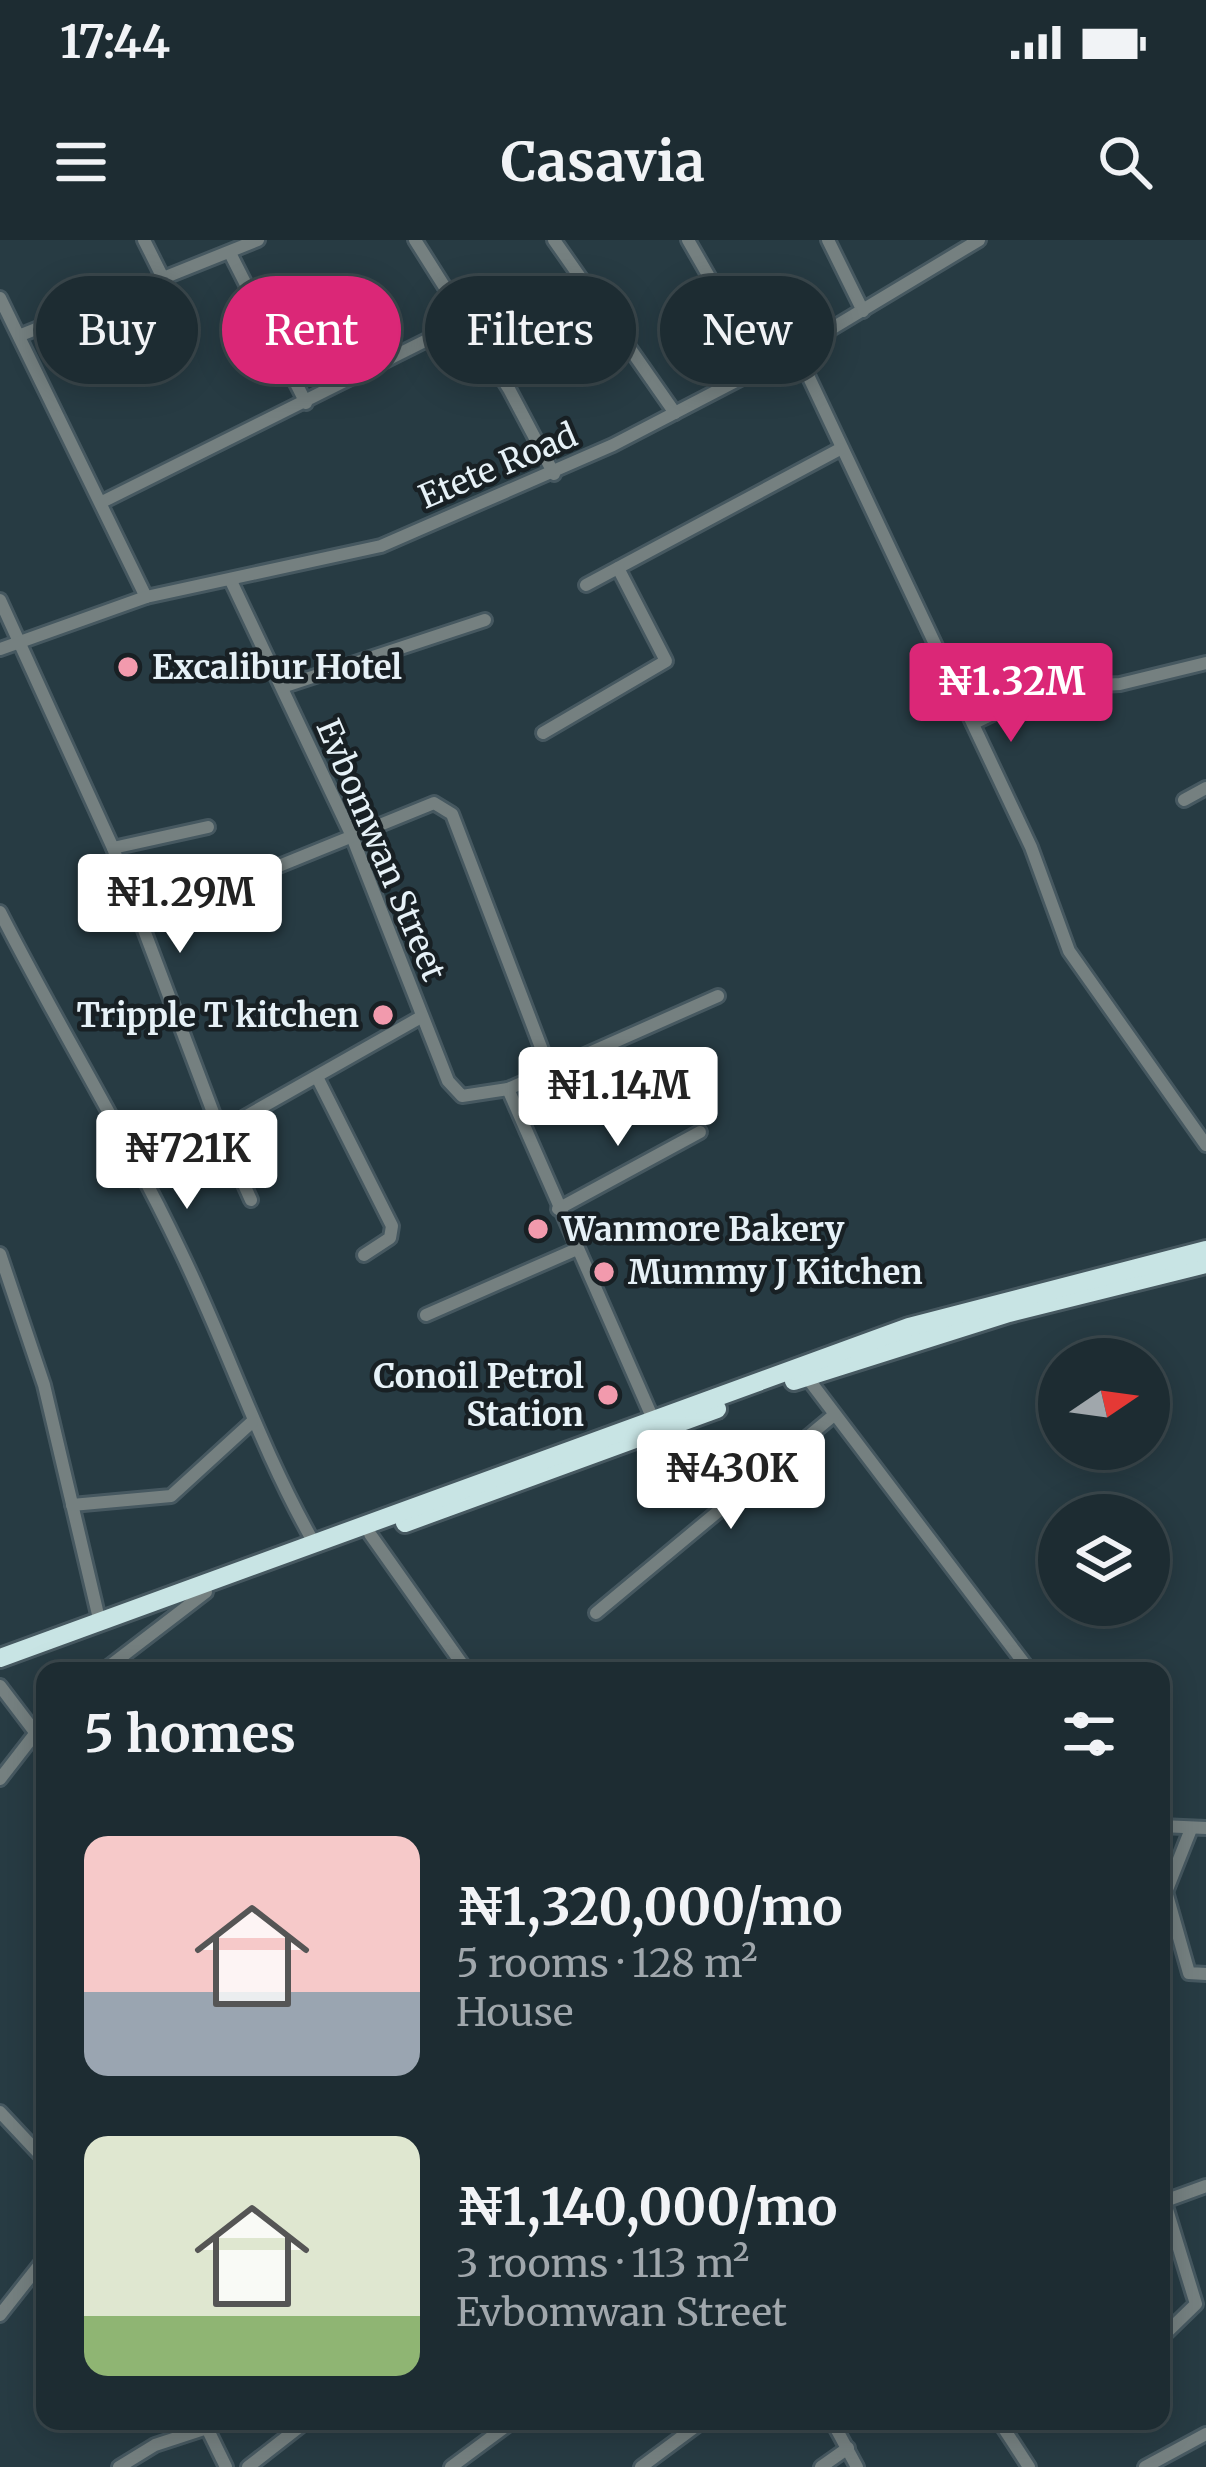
<!DOCTYPE html>
<html lang="en">
<head>
<meta charset="utf-8">
<style>
	:root { --surface:#1d2c32; --page:#2a383e; --text:#f1f3f6; --muted:#a0a7ac; --line:#3b484d; --accent:#db2777 }
	body { margin:0; font-family:Merriweather,serif; background:var(--page); color:var(--text); height:100vh; display:flex; flex-direction:column; font-size:45px; white-space:nowrap }
	* { box-sizing:border-box; margin:0 }
	p { font-size:39px; color:var(--muted) }
	.icon { flex:none; width:66px; height:66px; fill:none; stroke:currentColor; stroke-width:2; stroke-linecap:round; stroke-linejoin:round }
	.map { position:relative; flex:1; overflow:hidden }
	.side { position:absolute; left:36px; top:1422px; width:1134px; height:768px; display:flex; flex-direction:column; background:var(--surface); border-radius:24px; box-shadow:0 6px 30px #0003,0 0 0 3px var(--line) }
	.side>* { flex:none }
	.banner { position:absolute; left:36px; top:36px; width:1134px; height:108px; display:flex; gap:24px }
	.needle { width:78px; rotate:77deg }
	.tools { position:absolute; left:1038px; top:1098px; display:grid; gap:24px }
	.tools a { display:grid; place-items:center; width:132px; height:132px; border-radius:50%; background:var(--surface); box-shadow:0 6px 30px #0003,0 0 0 3px var(--line); font-size:60px }
	.price { position:absolute; translate:-50% -102px; padding:0 27px; border-radius:12px; background:#fff; color:#222; font-size:39px; line-height:78px; filter:drop-shadow(0 3px 6px #0008) }
	.price::after { content:''; position:absolute; left:50%; top:72px; width:36px; height:27px; margin-left:-18px; background:inherit; clip-path:polygon(0 0,100% 0,50% 100%) }
	.price.on { background:var(--accent); color:#fff }
	ul { padding:0; list-style:none }
	li { display:flex; align-items:center; gap:36px; height:300px; padding:0 48px }
	li span { display:grid; place-items:center; flex:none; width:336px; height:240px; border-radius:24px; color:#555 }
	li>.icon { margin-inline-start:auto }
	span .icon { width:144px; height:144px; fill:#fffc; stroke-width:1 }
	li b { font-size:51px }
	h2 { display:flex; justify-content:space-between; align-items:center; height:144px; padding:0 48px; font-size:51px }
	.pill { padding:0 42px; border-radius:54px; background:var(--surface); box-shadow:0 6px 30px #0003,0 0 0 3px var(--line); font-size:42px; line-height:108px }
	.pill.on { background:var(--accent); color:#fff }
	.status { display:flex; justify-content:space-between; align-items:center; height:84px; padding:0 60px; background:var(--surface); direction:ltr }
	.status svg { height:33px; fill:currentColor }
	header { display:flex; justify-content:space-between; align-items:center; height:156px; padding:0 48px; background:var(--surface); font-size:54px; font-weight:700 }
	.map>svg:first-child { display:block }
</style>
</head>
<body>
<div class="status"><b>17:44</b><svg viewBox="0 0 49 12"><path d="M0 12V9h3v3zM5 12V6h3v6zM10 12V3h3v9zM15 12V0h3v12zM26 1h20v11H26zM47 4h2v5h-2z"/></svg></div>
<header><svg class="icon" aria-label="menu" viewBox="0 0 24 24"><path d="M4 6h16M4 12h16M4 18h16"/></svg>Casavia<svg class="icon" aria-label="search" viewBox="0 0 24 24"><circle cx="10" cy="10" r="6"/><path d="M15 15l6 6"/></svg></header>
<div class="map">
<svg width="1206" height="2227" viewBox="0 0 1206 2227">
	<rect width="100%" height="100%" fill="#273b43"/>
	<g fill="none" stroke-linecap="round" stroke-linejoin="round">
		<defs>
			<g id="minor">
				<polyline points="144,0 164,40"/>
				<polyline points="415,0 509,149 554,234"/>
				<polyline points="554,0 675,173"/>
				<polyline points="688,0 762,129"/>
				<polyline points="828,0 863,71"/>
				<polyline points="230,13 306,163"/>
				<polyline points="0,58 146,357"/>
				<polyline points="21,95 258,0"/>
				<polyline points="796,110 1031,607 1069,711 1206,905"/>
				<polyline points="102,262 467,80"/>
				<polyline points="231,341 351,594 448,841 462,856 508,849 718,756"/>
				<polyline points="586,345 840,209"/>
				<polyline points="0,360 113,608 220,891 421,777"/>
				<polyline points="0,409 146,357 381,306 613,205 796,110 979,0"/>
				<polyline points="282,447 485,380"/>
				<polyline points="974,483 1046,448 1120,444 1206,423"/>
				<polyline points="543,493 666,421 618,328"/>
				<polyline points="1184,560 1206,548"/>
				<polyline points="113,608 208,587"/>
				<polyline points="269,630 434,563 452,574 550,831"/>
				<path d="M0 672C58 786 126 896 181 1012 228 1109 260 1208 314 1303"/>
				<polyline points="317,837 392,986 390,998 364,1015"/>
				<polyline points="508,849 653,1179"/>
				<polyline points="220,891 251,960"/>
				<polyline points="558,969 700,892"/>
				<polyline points="0,1014 44,1145 100,1383"/>
				<polyline points="426,1075 577,1009"/>
				<polyline points="806,1136 1030,1431"/>
				<polyline points="72,1265 171,1256 252,1182"/>
				<polyline points="370,1294 467,1431"/>
				<polyline points="596,1373 834,1175"/>
				<polyline points="103,1431 206,1352"/>
				<polyline points="0,1446 35,1492"/>
				<polyline points="0,1539 45,1481"/>
				<polyline points="1161,1586 1206,1588"/>
				<polyline points="1161,1634 1189,1733 1206,1734"/>
				<polyline points="1166,1652 1191,1589"/>
				<polyline points="0,1872 45,1920"/>
				<polyline points="1161,1950 1196,2064 1161,2098"/>
				<polyline points="1162,1962 1206,1946"/>
				<polyline points="0,2075 45,2018"/>
				<polyline points="832,2181 857,2227"/>
				<polyline points="999,2181 1029,2227"/>
				<polyline points="204,2182 226,2227"/>
				<polyline points="119,2227 155,2205 207,2188"/>
				<polyline points="248,2227 307,2181"/>
				<polyline points="451,2227 513,2181"/>
				<polyline points="641,2227 703,2181"/>
				<polyline points="821,2227 848,2208"/>
				<polyline points="1145,2227 1206,2194"/>
			</g>
			<g id="highway">
				<polyline points="794,1141 1009,1073 1206,1024"/>
				<polyline points="405,1283 717,1169"/>
				<polyline points="0,1418 909,1087 1206,1010"/>
			</g>
		</defs>
		<use href="#minor" stroke="#465860" stroke-width="18"/>
		<use href="#highway" stroke="#465860" stroke-width="24"/>
		<use href="#minor" stroke="#758080" stroke-width="12"/>
		<use href="#highway" stroke="#c8e4e4" stroke-width="18"/>
	</g>
	<g fill="#f29aad" stroke="#182024" stroke-width="4.5">
		<circle cx="128" cy="427" r="12"/>
		<circle cx="383" cy="775" r="12"/>
		<circle cx="538" cy="989" r="12"/>
		<circle cx="604" cy="1032" r="12"/>
		<circle cx="608" cy="1155" r="12"/>
	</g>
	<g text-anchor="middle" dominant-baseline="central" stroke-width="9" stroke-linejoin="round" paint-order="stroke">
		<g font-size="33" fill="#e6f1f7" stroke="#182024">
			<text transform="translate(498 226) rotate(-23)">Etete Road</text>
			<text transform="translate(381 610) rotate(67)">Evbomwan Street</text>
		</g>
		<g font-size="33" font-weight="bold" fill="#e6f1f7" stroke="#182024" text-anchor="start">
			<text x="152" y="427">Excalibur Hotel</text>
			<text x="359" y="775" text-anchor="end">Tripple T kitchen</text>
			<text x="562" y="989">Wanmore Bakery</text>
			<text x="628" y="1032">Mummy J Kitchen</text>
			<text x="584" y="1136" text-anchor="end">Conoil Petrol<tspan x="584" dy="38">Station</tspan></text>
		</g>
	</g>
</svg>
<div class="tools">
<a><svg class="needle" viewBox="-14 -14 28 28"><path d="M0-13l5 13h-10z" fill="#e53935"/><path d="M0 13l5-13h-10z" fill="#a0a7ac"/></svg></a>
<a><svg class="icon" aria-label="layers" viewBox="0 0 24 24"><path d="M12 4l9 5-9 5-9-5zM3 14l9 5 9-5"/></svg></a>
</div>
<b class="price on" style="left:1011px;top:505px">₦1.32M</b>
<b class="price" style="left:180px;top:716px">₦1.29M</b>
<b class="price" style="left:618px;top:909px">₦1.14M</b>
<b class="price" style="left:187px;top:972px">₦721K</b>
<b class="price" style="left:731px;top:1292px">₦430K</b>
<div class="banner">
<a class="pill">Buy</a>
<a class="pill on">Rent</a>
<a class="pill">Filters</a>
<a class="pill">New</a>
</div>
<section class="side">
<h2>5 homes<svg class="icon" aria-label="filters" viewBox="0 0 24 24"><path d="M4 7h16M4 17h16"/><circle cx="9" cy="7" r="2"/><circle cx="15" cy="17" r="2"/></svg></h2>
<ul>
<li><span style="background:linear-gradient(#f6c9c9 65%,#9aa5b1 0)"><svg class="icon" aria-label="home" viewBox="0 0 24 24"><path d="M3 11l9-7 9 7M6 9v11h12V9"/></svg></span><div><b>₦1,320,000/mo</b><p>5 rooms · 128 m²</p><p>House</p></div></li>
<li><span style="background:linear-gradient(#dfe7d0 75%,#8fb573 0)"><svg class="icon" aria-label="home" viewBox="0 0 24 24"><path d="M3 11l9-7 9 7M6 9v11h12V9"/></svg></span><div><b>₦1,140,000/mo</b><p>3 rooms · 113 m²</p><p>Evbomwan Street</p></div></li>
</ul>
</section>
</div>
</body>
</html>
